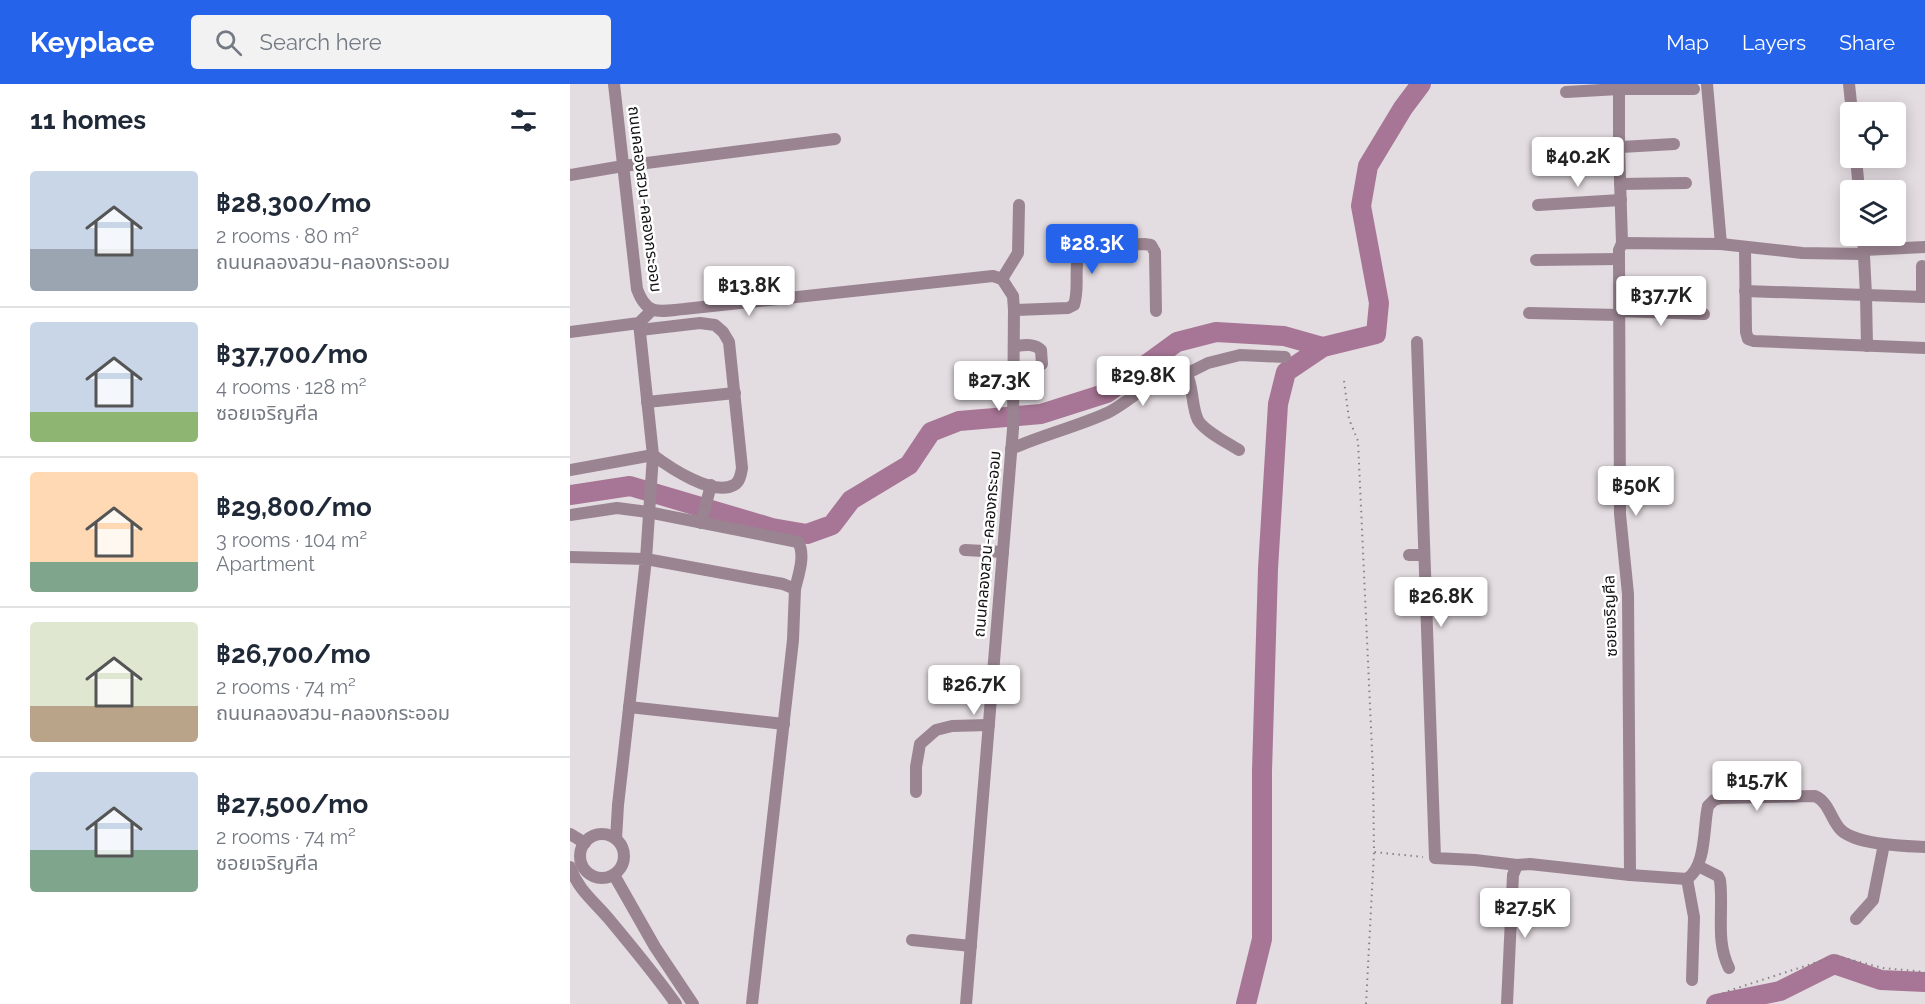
<!DOCTYPE html>
<html lang="en">
<head>
<meta charset="utf-8">
<style>
	:root { --surface:#fff; --page:#f2f2f3; --text:#1f2937; --muted:#747a83; --line:#e0e1e3; --accent:#2563eb }
	body { margin:0; font-family:Raleway,"Noto Sans Thai",sans-serif; background:var(--page); color:var(--text); height:100vh; display:flex; flex-direction:column; font-size:22px; white-space:nowrap }
	* { box-sizing:border-box; margin:0 }
	p { font-size:20px; color:var(--muted) }
	.icon { flex:none; width:33px; height:33px; fill:none; stroke:currentColor; stroke-width:2; stroke-linecap:round; stroke-linejoin:round }
	.map { position:relative; flex:1; overflow:hidden }
	.panel { display:flex; flex-direction:column; background:var(--surface); width:570px }
	.panel>* { flex:none }
	.fabs { position:absolute; left:1270px; top:18px; display:grid; gap:12px }
	.fabs a { display:grid; place-items:center; width:66px; height:66px; border-radius:6px; background:var(--surface); box-shadow:0 3px 15px #0003; font-size:30px }
	.price { position:absolute; translate:-50% -51px; padding:0 14px; border-radius:6px; background:#fff; color:#222; font-size:20px; line-height:39px; filter:drop-shadow(0 2px 3px #0008) }
	.price::after { content:''; position:absolute; left:50%; top:36px; width:18px; height:14px; margin-left:-9px; background:inherit; clip-path:polygon(0 0,100% 0,50% 100%) }
	.price.current { background:var(--accent); color:#fff }
	ul { padding:0; list-style:none }
	li { display:flex; align-items:center; gap:18px; height:150px; padding:0 30px }
	li+li { border-top:2px solid var(--line) }
	li span { display:grid; place-items:center; flex:none; width:168px; height:120px; border-radius:6px; color:#555 }
	li>.icon { margin-inline-start:auto }
	span .icon { width:72px; height:72px; fill:#fffc; stroke-width:1 }
	li b { font-size:26px }
	h2 { display:flex; justify-content:space-between; align-items:center; height:72px; padding:0 30px; font-size:26px }
	header { display:flex; align-items:center; gap:36px; box-sizing:border-box; height:84px; padding:0 30px; background:var(--accent); color:#fff }
	header strong { font-size:28px }
	nav { display:flex; gap:33px; margin-inline-start:auto; font-size:21px }
	.search { width:420px; height:54px; background:var(--page); display:flex; align-items:center; gap:15px; box-sizing:border-box; padding:0 21px; border-radius:6px; color:var(--muted); font-size:22px }
	main { display:flex; flex:1; min-height:0 }
	.map>svg:first-child { display:block }
</style>
</head>
<body>
<header>
<strong>Keyplace</strong>
<div class="search"><svg class="icon" aria-label="search" viewBox="0 0 24 24"><circle cx="10" cy="10" r="6"/><path d="M15 15l6 6"/></svg>Search here</div>
<nav><a>Map</a><a>Layers</a><a>Share</a></nav>
</header>
<main>
<section class="panel">
<h2>11 homes<svg class="icon" aria-label="filters" viewBox="0 0 24 24"><path d="M4 7h16M4 17h16"/><circle cx="9" cy="7" r="2"/><circle cx="15" cy="17" r="2"/></svg></h2>
<ul>
<li><span style="background:linear-gradient(#c9d6e8 65%,#9aa5b1 0)"><svg class="icon" aria-label="home" viewBox="0 0 24 24"><path d="M3 11l9-7 9 7M6 9v11h12V9"/></svg></span><div><b>฿28,300/mo</b><p>2 rooms · 80 m²</p><p>ถนนคลองสวน-คลองกระออม</p></div></li>
<li><span style="background:linear-gradient(#c9d6e8 75%,#8fb573 0)"><svg class="icon" aria-label="home" viewBox="0 0 24 24"><path d="M3 11l9-7 9 7M6 9v11h12V9"/></svg></span><div><b>฿37,700/mo</b><p>4 rooms · 128 m²</p><p>ซอยเจริญศีล</p></div></li>
<li><span style="background:linear-gradient(#ffd9b3 75%,#7fa58c 0)"><svg class="icon" aria-label="home" viewBox="0 0 24 24"><path d="M3 11l9-7 9 7M6 9v11h12V9"/></svg></span><div><b>฿29,800/mo</b><p>3 rooms · 104 m²</p><p>Apartment</p></div></li>
<li><span style="background:linear-gradient(#dfe7d0 70%,#b9a48a 0)"><svg class="icon" aria-label="home" viewBox="0 0 24 24"><path d="M3 11l9-7 9 7M6 9v11h12V9"/></svg></span><div><b>฿26,700/mo</b><p>2 rooms · 74 m²</p><p>ถนนคลองสวน-คลองกระออม</p></div></li>
<li><span style="background:linear-gradient(#c9d6e8 65%,#7fa58c 0)"><svg class="icon" aria-label="home" viewBox="0 0 24 24"><path d="M3 11l9-7 9 7M6 9v11h12V9"/></svg></span><div><b>฿27,500/mo</b><p>2 rooms · 74 m²</p><p>ซอยเจริญศีล</p></div></li>
</ul>
</section>
<div class="map">
<svg width="1355" height="920" viewBox="0 0 1355 920">
	<rect width="100%" height="100%" fill="#e3dce0"/>
	<g fill="none" stroke-linecap="round" stroke-linejoin="round">
		<g stroke="#a77595" stroke-width="20">
			<polyline points="0,411 60,402 202,444 237,450 262,441 281,416 339,381 361,348 389,337 471,330 537,309 607,258 646,248 714,252 753,263"/>
			<polyline points="676,920 692,855 692,687 698,485 708,320 716,288 753,263 806,250 809,219 791,122 798,82 833,24 851,0"/>
			<polyline points="1146,920 1210,907 1264,880 1311,896 1355,898"/>
		</g>
		<g stroke="#868284" stroke-width="2" stroke-dasharray="1.5 4.5" stroke-linecap="butt">
			<polyline points="774,297 779,335 788,357 803,688 804,768 853,773"/>
			<polyline points="796,920 804,768"/>
			<polyline points="1138,920 1149,911 1161,906 1266,872 1313,884 1355,888"/>
		</g>
		<g stroke="#9a8491" stroke-width="12">
			<path d="M44 0 67 205C77 233 90 227 114 225L423 192 432 195 443 212 444 226 443 345 396 920"/>
			<polyline points="1049,0 1049,63 1052,159"/>
			<polyline points="1137,0 1151,160"/>
			<polyline points="1279,0 1282,28"/>
			<polyline points="996,8 1049,5 1124,5"/>
			<polyline points="981,67 1104,60"/>
			<polyline points="1286,74 1289,106"/>
			<polyline points="0,91 53,82 265,55"/>
			<polyline points="1050,100 1116,99"/>
			<polyline points="968,121 1051,116"/>
			<polyline points="1293,152 1296,211 1297,262"/>
			<polyline points="1175,164 1176,248 1178,255 1184,257 1355,264"/>
			<polyline points="1294,166 1355,163"/>
			<polyline points="966,176 1049,175"/>
			<polyline points="1352,182 1352,213"/>
			<polyline points="432,195 448,169 449,121"/>
			<polyline points="1175,207 1355,213"/>
			<path d="M444 226 498 224 504 221C510 203 503 183 510 165L517 162 574 160 581 161 585 168 586 227"/>
			<polyline points="1049,227 1134,230"/>
			<polyline points="959,229 1049,231"/>
			<polyline points="69,239 83,371 76,475 213,500 225,505 223,556 182,920"/>
			<polyline points="0,248 69,239 82,226"/>
			<polyline points="847,258 865,774 905,776 947,781 960,780 1060,791 1058,510 1050,430 1049,175 1049,166 1052,159 1151,160 1232,169 1294,170"/>
			<path d="M444 262C454 261 464 259 471 266L472 280"/>
			<polyline points="616,290 638,279 670,271 715,273"/>
			<polyline points="77,318 165,309"/>
			<path d="M441 365C472 351 506 343 537 329 561 318 586 290 611 283 625 296 620 320 628 336 634 347 658 359 669 366"/>
			<path d="M0 386 83 371C99 383 143 413 164 401 170 398 171 390 172 384L159 258 153 248 145 241 130 239 70 246"/>
			<path d="M0 431 47 424 78 428 228 458C236 471 228 492 225 505"/>
			<polyline points="131,439 141,401"/>
			<polyline points="395,466 433,468"/>
			<polyline points="839,471 854,471"/>
			<polyline points="0,473 76,475 48,721 46,755"/>
			<polyline points="59,623 214,640"/>
			<polyline points="346,708 346,683 350,660 366,646 382,642 419,641"/>
			<polyline points="0,750 15,759"/>
			<circle cx="32" cy="772" r="22"/>
			<path d="M1128 782 1148 792 1150 796C1154 826 1145 856 1159 884"/>
			<path d="M0 783C9 807 23 816 39 835 62 863 85 890 106 920"/>
			<polyline points="44,791 85,863 123,920"/>
			<path d="M1060 791 1117 795C1137 781 1133 743 1138 722L1144 716 1151 714 1245 712C1259 718 1261 736 1271 746 1287 761 1334 762 1355 763"/>
			<polyline points="1117,795 1124,833 1122,896"/>
			<polyline points="1286,835 1303,816 1314,760"/>
			<polyline points="342,856 401,862"/>
			<polyline points="937,920 943,791 947,781"/>
		</g>
	</g>
	<g text-anchor="middle" dominant-baseline="central" stroke-width="5" stroke-linejoin="round" paint-order="stroke">
		<g font-size="16" fill="#131112" stroke="#fff">
			<text transform="translate(75 115) rotate(83)">ถนนคลองสวน-คลองกระออม</text>
			<text transform="translate(417 460) rotate(-85)">ถนนคลองสวน-คลองกระออม</text>
			<text transform="translate(1040 532) rotate(-92)">ซอยเจริญศีล</text>
		</g>
	</g>
</svg>
<div class="fabs">
<a><svg class="icon" aria-label="locate" viewBox="0 0 24 24"><circle cx="12" cy="12" r="6"/><path d="M12 2v4M12 18v4M2 12h4M18 12h4"/></svg></a>
<a><svg class="icon" aria-label="layers" viewBox="0 0 24 24"><path d="M12 4l9 5-9 5-9-5zM3 14l9 5 9-5"/></svg></a>
</div>
<b class="price" style="left:1008px;top:104px">฿40.2K</b>
<b class="price current" style="left:522px;top:191px">฿28.3K</b>
<b class="price" style="left:179px;top:233px">฿13.8K</b>
<b class="price" style="left:1091px;top:243px">฿37.7K</b>
<b class="price" style="left:573px;top:323px">฿29.8K</b>
<b class="price" style="left:429px;top:328px">฿27.3K</b>
<b class="price" style="left:1066px;top:433px">฿50K</b>
<b class="price" style="left:871px;top:544px">฿26.8K</b>
<b class="price" style="left:404px;top:632px">฿26.7K</b>
<b class="price" style="left:1187px;top:728px">฿15.7K</b>
<b class="price" style="left:955px;top:855px">฿27.5K</b>
</div>
</main>
</body>
</html>
